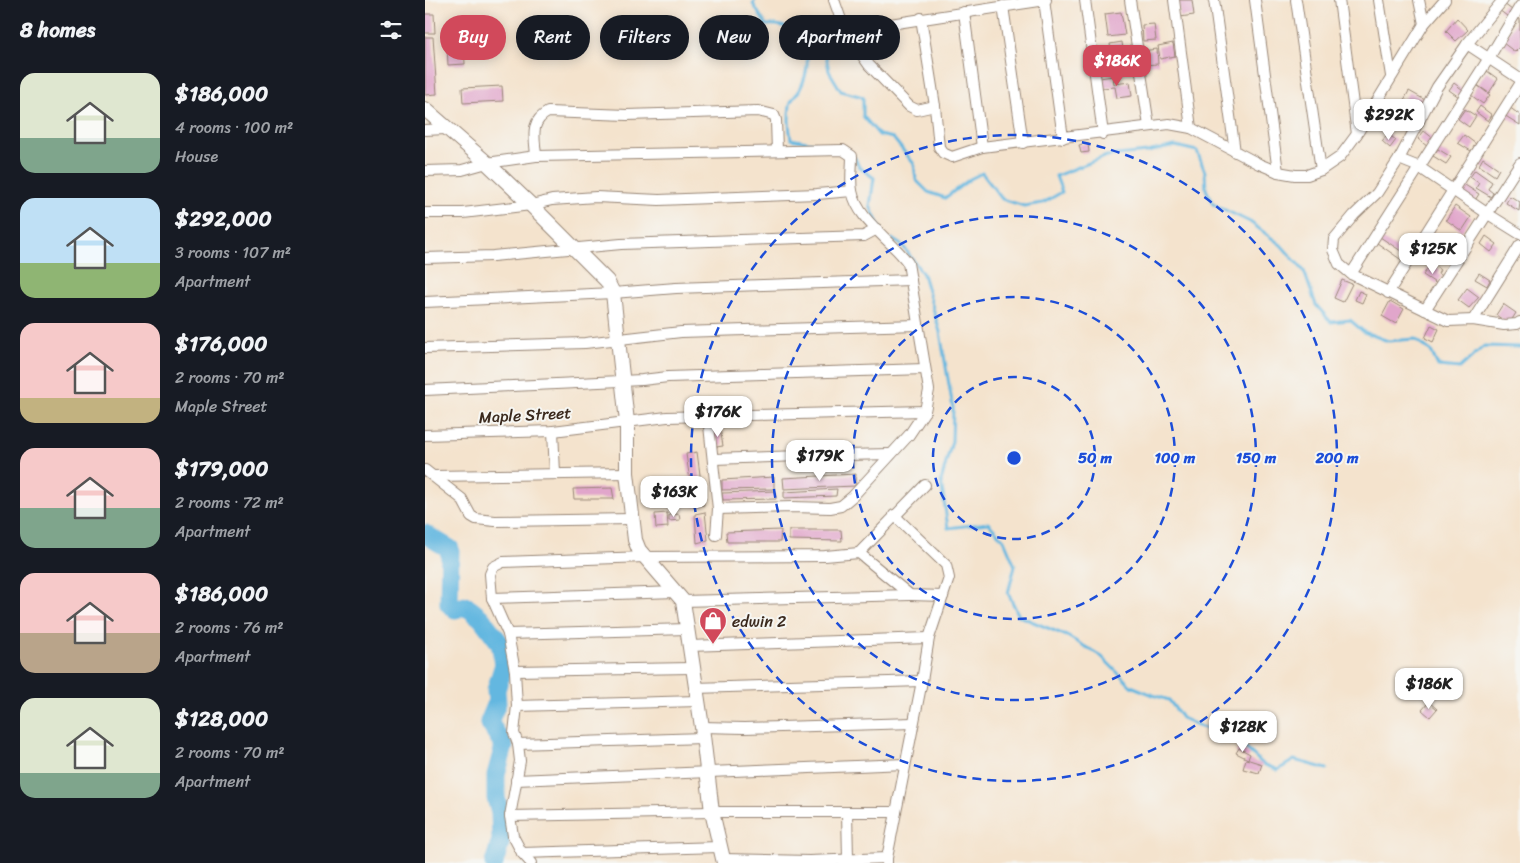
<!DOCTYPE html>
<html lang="en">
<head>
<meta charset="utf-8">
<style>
	:root { --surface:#171b24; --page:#20242c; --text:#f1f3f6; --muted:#9ea1a6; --accent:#d1495b }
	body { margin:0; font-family:Sriracha,sans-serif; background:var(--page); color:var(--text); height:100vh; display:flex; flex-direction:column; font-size:19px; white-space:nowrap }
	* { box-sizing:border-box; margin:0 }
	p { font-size:16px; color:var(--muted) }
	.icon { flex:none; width:28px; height:28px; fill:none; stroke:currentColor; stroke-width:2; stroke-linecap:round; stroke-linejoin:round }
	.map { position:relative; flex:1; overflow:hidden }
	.sheet { display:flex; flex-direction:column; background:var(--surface); width:425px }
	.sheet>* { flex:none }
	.hud { position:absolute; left:15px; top:15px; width:475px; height:45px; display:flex; gap:10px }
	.price { position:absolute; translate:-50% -42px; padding:0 11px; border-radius:10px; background:#fff; color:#222; font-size:16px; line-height:32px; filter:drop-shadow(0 1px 2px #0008) }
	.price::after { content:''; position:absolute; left:50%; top:30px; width:15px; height:11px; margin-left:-8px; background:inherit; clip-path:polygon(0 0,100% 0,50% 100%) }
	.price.selected { background:var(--accent); color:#fff }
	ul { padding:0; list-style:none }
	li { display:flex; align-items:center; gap:15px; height:125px; padding:0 20px }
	li span { display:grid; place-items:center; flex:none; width:140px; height:100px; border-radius:15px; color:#555 }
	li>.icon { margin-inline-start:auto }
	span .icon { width:60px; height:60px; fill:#fffc; stroke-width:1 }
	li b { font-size:21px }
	h2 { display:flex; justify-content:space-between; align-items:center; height:60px; padding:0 20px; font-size:21px }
	.chip { padding:0 18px; border-radius:22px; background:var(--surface); box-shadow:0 2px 12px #0003; font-size:18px; line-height:45px }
	.chip.selected { background:var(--accent); color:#fff }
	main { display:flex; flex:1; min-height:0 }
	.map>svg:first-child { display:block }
</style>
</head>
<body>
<main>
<section class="sheet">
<h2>8 homes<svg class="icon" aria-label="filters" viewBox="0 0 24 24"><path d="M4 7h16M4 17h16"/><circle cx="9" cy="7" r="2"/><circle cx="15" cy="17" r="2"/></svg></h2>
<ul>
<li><span style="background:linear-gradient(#dfe7d0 65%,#7fa58c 0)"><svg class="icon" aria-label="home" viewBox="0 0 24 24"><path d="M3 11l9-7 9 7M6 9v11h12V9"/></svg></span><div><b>$186,000</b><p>4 rooms · 100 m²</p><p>House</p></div></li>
<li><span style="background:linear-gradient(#bfe0f5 65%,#8fb573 0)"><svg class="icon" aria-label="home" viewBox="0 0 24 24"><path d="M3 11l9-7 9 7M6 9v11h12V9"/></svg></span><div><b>$292,000</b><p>3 rooms · 107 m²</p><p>Apartment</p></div></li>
<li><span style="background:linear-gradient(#f6c9c9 75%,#c2b280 0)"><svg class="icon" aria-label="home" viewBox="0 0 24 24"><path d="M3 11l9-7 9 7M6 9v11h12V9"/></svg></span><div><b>$176,000</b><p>2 rooms · 70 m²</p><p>Maple Street</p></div></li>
<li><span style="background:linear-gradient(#f6c9c9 60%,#7fa58c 0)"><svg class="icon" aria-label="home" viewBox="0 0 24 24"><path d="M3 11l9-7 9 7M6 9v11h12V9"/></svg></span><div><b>$179,000</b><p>2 rooms · 72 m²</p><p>Apartment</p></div></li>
<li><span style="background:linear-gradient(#f6c9c9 60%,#b9a48a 0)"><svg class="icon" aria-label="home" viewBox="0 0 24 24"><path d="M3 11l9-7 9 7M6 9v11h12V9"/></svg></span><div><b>$186,000</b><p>2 rooms · 76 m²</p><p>Apartment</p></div></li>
<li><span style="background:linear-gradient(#dfe7d0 75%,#7fa58c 0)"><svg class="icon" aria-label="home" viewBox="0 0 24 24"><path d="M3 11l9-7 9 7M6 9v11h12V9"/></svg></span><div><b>$128,000</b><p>2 rooms · 70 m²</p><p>Apartment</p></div></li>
</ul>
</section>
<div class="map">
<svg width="1095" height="863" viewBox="0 0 1095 863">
	<rect width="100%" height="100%" fill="#f6f6f2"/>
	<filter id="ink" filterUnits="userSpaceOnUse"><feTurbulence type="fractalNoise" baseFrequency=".02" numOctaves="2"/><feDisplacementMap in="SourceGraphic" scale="10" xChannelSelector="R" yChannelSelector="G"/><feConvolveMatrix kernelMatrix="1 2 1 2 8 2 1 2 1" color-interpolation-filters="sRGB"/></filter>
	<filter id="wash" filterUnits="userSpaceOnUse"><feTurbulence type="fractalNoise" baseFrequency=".0096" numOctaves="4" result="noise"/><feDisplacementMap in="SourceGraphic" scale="20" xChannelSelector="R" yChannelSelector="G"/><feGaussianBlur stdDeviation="1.12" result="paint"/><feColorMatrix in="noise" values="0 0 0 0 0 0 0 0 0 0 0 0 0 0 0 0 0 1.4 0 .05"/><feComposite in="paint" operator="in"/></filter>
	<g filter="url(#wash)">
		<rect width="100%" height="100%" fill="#f4e3cd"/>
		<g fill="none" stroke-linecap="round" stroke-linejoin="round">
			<g stroke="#64b7e0" stroke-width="3">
				<path d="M330 0 328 4 341 25C381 22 391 58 375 89 373 95 366 98 365 105 363 117 364 128 366 139L403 146"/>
				<polyline points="373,33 401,55 404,71 416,91 438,97 438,116 454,135 468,138 489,164 491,180 503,192 520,198 545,179 557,173 577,199 599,206 618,203 637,192 631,176 682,156 722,152 750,146 772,151 780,172 781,189 788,204 825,222 856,245 879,271 891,305 906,322 925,320 939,332 963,341 990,339 1006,351 1013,366 1035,368 1059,346 1095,347"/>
				<polyline points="430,158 434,167 449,178 445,206 455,228"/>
				<polyline points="467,239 478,246 498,274 515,332 528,408 527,441 516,481 523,528 563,523 579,540 590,566 583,593 594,616 642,636 676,656 706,686 728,695 744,700 757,718 777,727 805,736 822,749 838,764 853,770 869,760 902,769"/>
			</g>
			<polyline stroke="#64b7e0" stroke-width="19" points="0,534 25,549 24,604 30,609 41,606 56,618 75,643 79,664 71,690 72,703 64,722 79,746 71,775 71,798 75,813 76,840 69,863"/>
		</g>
		<g id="blocks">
			<g fill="#e1a6cb">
				<polygon points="753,0 767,0 769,15 755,17"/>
				<polygon points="1079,4 1087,10 1082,16 1074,10"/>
				<polygon points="696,12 700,35 683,37 680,14"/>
				<polygon points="0,14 9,14 10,33 0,33"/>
				<polygon points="1032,18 1043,30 1031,41 1021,31"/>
				<polygon points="1093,18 1095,19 1095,47 1090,52 1078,43"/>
				<polygon points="27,20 56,21 55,43 26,42"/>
				<polygon points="729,24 731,40 718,41 717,25"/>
				<polygon points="0,37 8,37 12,94 0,95"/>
				<polygon points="697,42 699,56 687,58 685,44"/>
				<polygon points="748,43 750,56 735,59 733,46"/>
				<polygon points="39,45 40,64 23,65 22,46"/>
				<polygon points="732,49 733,64 718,65 717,51"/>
				<polygon points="1062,71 1073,79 1064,93 1052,85"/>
				<polygon points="688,76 689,84 705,82 707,96 692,98 690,87 677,88 675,78"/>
				<polygon points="1029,83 1038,90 1034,97 1024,90"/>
				<polygon points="1052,85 1065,95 1058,104 1046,95"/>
				<polygon points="77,86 78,101 38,103 37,88"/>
				<polygon points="984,91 1000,100 996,108 979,100"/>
				<polygon points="1055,106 1067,115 1063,121 1051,112"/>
				<polygon points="1084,107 1095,115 1095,125 1079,115"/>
				<polygon points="1040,109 1051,116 1044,127 1033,119"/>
				<polygon points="999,131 1009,139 1003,147 993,139"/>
				<polygon points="963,134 971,140 965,148 957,141"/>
				<polygon points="1039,135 1051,144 1046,151 1033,143"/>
				<polygon points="663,143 664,152 656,153 654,145"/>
				<polygon points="1013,149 1026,157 1021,164 1008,156"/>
				<polygon points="1058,158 1074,169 1070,176 1054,165"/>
				<polygon points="1050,170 1067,182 1063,189 1068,193 1066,197 1051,188 1054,183 1045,177"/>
				<polygon points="1040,185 1054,194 1049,202 1035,194"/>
				<polygon points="1085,196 1095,202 1094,211 1081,203"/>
				<polygon points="1030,206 1046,217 1037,231 1021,220"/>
				<polygon points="1061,236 1072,244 1066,252 1056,244"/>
				<polygon points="955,237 982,255 978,261 952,243"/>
				<polygon points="1010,266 1015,270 1013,274 1017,276 1012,284 998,275 1003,268 1007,270"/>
				<polygon points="1054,273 1065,280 1062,286 1050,279"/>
				<polygon points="917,280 927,284 918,302 909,298"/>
				<polygon points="1042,288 1054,297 1044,308 1033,300"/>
				<polygon points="934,291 941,294 937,303 930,300"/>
				<polygon points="965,301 979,309 971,324 957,316"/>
				<polygon points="1078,304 1091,313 1084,324 1071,315"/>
				<polygon points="1006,325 1014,329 1008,342 1000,338"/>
				<polygon points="295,428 298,446 291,447 288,429"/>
				<polygon points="272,452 279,505 269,507 261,454"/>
				<polygon points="431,474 430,486 359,489 358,478"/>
				<polygon points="349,477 349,489 297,490 297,480"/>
				<polygon points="187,488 189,499 149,499 148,489"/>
				<polygon points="412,489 411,496 359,498 359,492"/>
				<polygon points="350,491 351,499 298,500 297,493"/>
				<polygon points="280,512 283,540 272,543 270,514"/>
				<polygon points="242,513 243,527 231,528 230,514"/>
				<polygon points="254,514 255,520 244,521 244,515"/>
				<polygon points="356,530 355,542 302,542 301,532"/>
				<polygon points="364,530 416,530 417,541 364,540"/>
				<polygon points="1004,702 1012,709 1005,717 997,710"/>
				<polygon points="814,748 825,754 823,759 811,753"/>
				<polygon points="821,759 837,764 834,773 818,769"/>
			</g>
		</g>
	</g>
	<g filter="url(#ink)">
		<use href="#blocks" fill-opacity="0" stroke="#988676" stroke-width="1"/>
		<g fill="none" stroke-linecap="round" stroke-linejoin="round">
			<defs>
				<g id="street">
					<polyline points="409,0 420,31 444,65 484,106 492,110 510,106"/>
					<polyline points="619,0 638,138"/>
					<polyline points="660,0 678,134"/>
					<polyline points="705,0 724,126"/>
					<polyline points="749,0 766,128"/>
					<polyline points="789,0 810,152"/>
					<polyline points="830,0 853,172"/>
					<polyline points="871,0 896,170"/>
					<polyline points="914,0 932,134"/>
					<polyline points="954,0 966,76"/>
					<polyline points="994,0 999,24"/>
					<polyline points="1078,0 1042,44 1012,87 974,159 952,193 929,215 909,239 908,250 914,264 926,274 1023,321 1048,320 1079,325 1092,324 1095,322"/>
					<polyline points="578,6 598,143"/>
					<polyline points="539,12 557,147"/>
					<polyline points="496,18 510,106 514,147 518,153 527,157 557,147 744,124 766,128 834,164 853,172 870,175 882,175 896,170 915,157 932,134 999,24 1020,0"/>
					<polyline points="420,31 621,0"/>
					<polyline points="1042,44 1095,79"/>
					<polyline points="0,130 21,129"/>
					<path d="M111 156C110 138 104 122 123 112L202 115 333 111 349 115 351 120 352 151"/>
					<polyline points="974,159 994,167 1063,214 1095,234"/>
					<path d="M0 171 37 170 62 163 111 156 418 150 427 156C427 167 425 180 427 191 433 221 466 239 483 263L504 390 500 411 484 435 428 496 416 506 405 508 367 507 293 509"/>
					<polyline points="0,213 38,213 106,205 127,200 171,197 234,200 392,194 427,191"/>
					<polyline points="0,258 68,256 196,244 439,236 452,229"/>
					<polyline points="926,274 1064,58 1095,6"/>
					<polyline points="963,293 1095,84"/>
					<polyline points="0,302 188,293 251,288 486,280"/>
					<polyline points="1000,310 1095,163"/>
					<polyline points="1048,320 1095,245"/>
					<polyline points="0,348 160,343 256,332 493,325"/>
					<polyline points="0,390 217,380 243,377 500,369"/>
					<polyline points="283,416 293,509 291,535"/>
					<polyline points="128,431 130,473"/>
					<polyline points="0,435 128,431 242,417 500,411"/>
					<polyline points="289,459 375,456 466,454"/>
					<polyline points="0,470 37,499 46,516 51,519 70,521 207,519"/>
					<polyline points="8,476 202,473"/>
					<polyline points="434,553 500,485"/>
					<polyline points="67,598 251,592"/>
					<polyline points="258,601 485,595"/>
					<polyline points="83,634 263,629"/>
					<polyline points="264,646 504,638"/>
					<polyline points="90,671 267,668"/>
					<polyline points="270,688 497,681"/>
					<polyline points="92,706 273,701"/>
					<polyline points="277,727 319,728 488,723"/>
					<polyline points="93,744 278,738"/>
					<polyline points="91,780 480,764"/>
					<polyline points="422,812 423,859"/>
					<polyline points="85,816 287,812 471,812"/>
					<polyline points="97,853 294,847"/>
					<polyline points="462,858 497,681 504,638 524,578 521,565 469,515"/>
					<polyline points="298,859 384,861 462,858 462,863"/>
					<polyline points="106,863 97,853 88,836 85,816 95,761 93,744 89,733 92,706 90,671 83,634 67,598 65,574 68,567 78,562 220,557 400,556 434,553 485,595 518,596"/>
				</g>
				<polyline id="secondary" points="0,109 62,163 106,205 182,281 188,293 202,422 202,473 210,540 214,550 258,601 277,727 287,812 299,863"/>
			</defs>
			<use href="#street" stroke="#988676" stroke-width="12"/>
			<use href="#secondary" stroke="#988676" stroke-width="16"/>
			<use href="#street" stroke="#fff" stroke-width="10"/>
			<use href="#secondary" stroke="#fff" stroke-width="14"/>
		</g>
	</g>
	<g fill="none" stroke="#1d4ed8" stroke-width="2.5" stroke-dasharray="9 6">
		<circle cx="589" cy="458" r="81"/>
		<circle cx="589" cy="458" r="161"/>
		<circle cx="589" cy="458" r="242"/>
		<circle cx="589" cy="458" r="323"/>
	</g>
	<defs>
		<symbol id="shop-pin" viewBox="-11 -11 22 30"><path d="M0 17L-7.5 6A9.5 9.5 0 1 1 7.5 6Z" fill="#d1495b" stroke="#f6f6f2"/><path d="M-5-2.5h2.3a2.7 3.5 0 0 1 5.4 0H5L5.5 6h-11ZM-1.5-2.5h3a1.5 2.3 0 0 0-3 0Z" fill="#fff"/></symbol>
	</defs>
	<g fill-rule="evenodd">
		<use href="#shop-pin" x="272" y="605" width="32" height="43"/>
	</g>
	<g text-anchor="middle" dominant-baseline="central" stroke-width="4" stroke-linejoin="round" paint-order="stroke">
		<g font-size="16" fill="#3b2a1e" stroke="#f6f6f2">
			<text transform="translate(100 415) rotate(-3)">Maple Street</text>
		</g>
		<g font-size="16" fill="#3b2a1e" stroke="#f6f6f2" text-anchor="start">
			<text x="307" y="621">edwin 2</text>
		</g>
	</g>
	<circle cx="589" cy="458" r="8" fill="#1d4ed8" stroke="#f6f6f2" stroke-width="2.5"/>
	<g font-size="15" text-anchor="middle" font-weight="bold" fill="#1d4ed8" stroke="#f6f6f2" stroke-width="4" stroke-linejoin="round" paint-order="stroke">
		<text x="670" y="463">50 m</text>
		<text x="750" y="463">100 m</text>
		<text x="831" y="463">150 m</text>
		<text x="912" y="463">200 m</text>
	</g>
</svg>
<b class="price selected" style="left:692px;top:87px">$186K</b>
<b class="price" style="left:964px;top:141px">$292K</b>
<b class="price" style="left:1008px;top:275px">$125K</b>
<b class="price" style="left:293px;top:438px">$176K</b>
<b class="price" style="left:395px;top:482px">$179K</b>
<b class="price" style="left:249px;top:518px">$163K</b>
<b class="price" style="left:1004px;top:710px">$186K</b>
<b class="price" style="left:818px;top:753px">$128K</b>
<div class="hud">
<a class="chip selected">Buy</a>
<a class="chip">Rent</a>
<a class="chip">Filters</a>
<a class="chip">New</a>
<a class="chip">Apartment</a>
</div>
</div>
</main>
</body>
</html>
